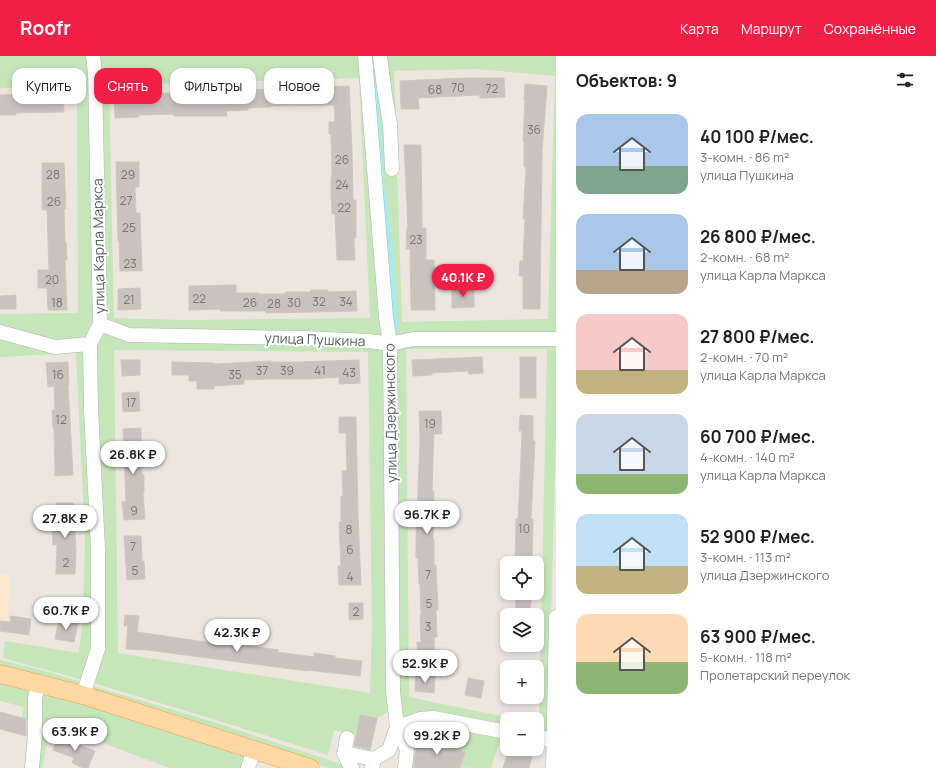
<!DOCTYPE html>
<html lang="ru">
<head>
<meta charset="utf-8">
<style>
	:root { --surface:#fff; --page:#f6f6f6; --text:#222; --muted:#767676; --accent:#f12047 }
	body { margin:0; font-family:Manrope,sans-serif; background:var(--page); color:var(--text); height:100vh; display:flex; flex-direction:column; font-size:15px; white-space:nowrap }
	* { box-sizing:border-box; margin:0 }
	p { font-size:13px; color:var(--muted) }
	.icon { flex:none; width:22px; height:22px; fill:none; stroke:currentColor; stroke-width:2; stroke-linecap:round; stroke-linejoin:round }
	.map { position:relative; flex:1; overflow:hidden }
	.panel { display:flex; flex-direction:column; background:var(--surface); width:380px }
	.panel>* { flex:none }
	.top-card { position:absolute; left:12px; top:12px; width:380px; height:36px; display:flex; gap:8px }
	.tools { position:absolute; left:500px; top:500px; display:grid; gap:8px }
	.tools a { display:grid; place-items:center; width:44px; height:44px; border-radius:8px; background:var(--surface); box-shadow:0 2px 6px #0003; font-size:20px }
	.price { position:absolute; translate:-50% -34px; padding:0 9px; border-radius:14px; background:#fff; color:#222; font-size:13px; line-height:26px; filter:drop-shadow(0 1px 2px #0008) }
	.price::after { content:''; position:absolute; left:50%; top:24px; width:12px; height:9px; margin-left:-6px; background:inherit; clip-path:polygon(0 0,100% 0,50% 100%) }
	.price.active { background:var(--accent); color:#fff }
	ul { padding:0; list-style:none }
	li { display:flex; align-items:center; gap:12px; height:100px; padding:0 20px }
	li span { display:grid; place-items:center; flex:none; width:112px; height:80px; border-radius:12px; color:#555 }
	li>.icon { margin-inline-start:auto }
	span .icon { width:48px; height:48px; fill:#fffc; stroke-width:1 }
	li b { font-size:17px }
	h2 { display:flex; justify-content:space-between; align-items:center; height:48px; padding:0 20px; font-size:17px }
	.pill { padding:0 14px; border-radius:12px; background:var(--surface); box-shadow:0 2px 6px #0003; font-size:14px; line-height:36px }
	.pill.active { background:var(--accent); color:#fff }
	header { display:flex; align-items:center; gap:24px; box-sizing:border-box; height:56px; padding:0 20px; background:var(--accent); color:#fff }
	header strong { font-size:19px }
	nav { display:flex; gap:22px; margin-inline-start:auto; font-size:14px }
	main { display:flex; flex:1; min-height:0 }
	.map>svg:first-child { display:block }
</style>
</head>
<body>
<header>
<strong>Roofr</strong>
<nav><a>Карта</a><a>Маршрут</a><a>Сохранённые</a></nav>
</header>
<main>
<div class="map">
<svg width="556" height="712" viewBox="0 0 556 712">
	<rect width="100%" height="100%" fill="#ece6df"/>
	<polygon fill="#ffe8d1" points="0,518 10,518 7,575 0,575"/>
	<g fill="#c5e6b9" fill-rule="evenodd">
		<polygon points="0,0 89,0 96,266 87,285 56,288 0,273 0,258 78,257 77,32 0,32"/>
		<path d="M98 0H363L386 281 129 276 103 264ZM359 22 370 262 186 264 114 262 109 29Z"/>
		<path d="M367 0H556V280L394 284ZM477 13 555 20 548 263 402 266 394 15Z"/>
		<path d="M100 276 385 290 392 654 377 662 360 659 355 679 334 674 328 699 213 663 90 626 99 594 94 289ZM114 294 368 296 372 570 370 637 118 597Z"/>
		<polygon points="0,279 87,290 96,592 83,624 3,602 5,585 79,597 83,557 85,485 76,297 0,301"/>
		<polygon points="556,286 556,376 548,679 537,679 537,667 539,667 547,293 406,293 409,641 515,663 507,663 507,674 402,662 398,654 396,290"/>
		<polygon points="0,604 34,612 82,626 78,631 0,612"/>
		<path d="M0 623C7 625 19 625 24 630 39 643 32 693 30 712H24L27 680 31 664 22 662 24 651 0 645Z"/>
		<polygon points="90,629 213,666 347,710 349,712 329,712 90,635"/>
		<polygon points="46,634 248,697 246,712 169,712 51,667 42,712 34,712 37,645"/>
		<polygon points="420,665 502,678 491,712 408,711 414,690 408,676 408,670"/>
	</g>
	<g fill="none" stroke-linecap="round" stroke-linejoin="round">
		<polyline stroke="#9ceeff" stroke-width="3.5" points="373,0 382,124 390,186 396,274"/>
	</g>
	<g fill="#c9c3be" stroke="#d1c6bd">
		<polygon points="464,22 504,22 505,41 480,42 480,39 418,42 419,53 401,53 400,25"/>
		<polygon points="525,28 547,30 542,95 540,253 523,253 523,220 519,220 520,205 523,205 525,163 523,163 526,111 524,111 524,85 523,85 525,44 524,44"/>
		<polygon points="349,30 352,93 353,144 356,144 356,182 354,182 355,204 337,204 335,158 332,158 331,136 331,121 332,121 331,78 329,78 329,66 335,66 334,49 270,50 270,51 248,52 248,54 226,55 227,60 174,60 174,58 139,59 139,61 115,62 114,38 226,36 226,38 253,37 252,34"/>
		<polygon points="16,38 16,40 63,38 64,56 16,57 16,59 0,59 0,39"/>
		<polygon points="404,89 421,89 422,172 426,172 426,204 434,204 435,254 411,254 410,193 406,193 407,172 408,172"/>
		<polygon points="116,106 139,106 139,131 135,131 136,157 140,157 142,215 120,215 119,185 118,185"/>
		<polygon points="42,107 64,107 66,153 64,153 65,186 66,186 67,204 65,204 67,254 48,254 47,232 38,232 38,214 49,214 47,154 42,154"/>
		<polygon points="236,229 236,237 259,237 259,238 285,238 285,236 311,236 311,234 328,234 328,236 356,235 357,255 266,257 266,255 220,255 220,253 189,254 189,230"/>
		<polygon points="474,231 474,251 452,252 452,232"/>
		<polygon points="140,232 141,253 118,254 118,233"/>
		<polygon points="16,239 16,253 0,253 0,240"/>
		<polygon points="482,301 483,317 469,318 468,315 432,317 432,319 413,320 412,304"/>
		<rect x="520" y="301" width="16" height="41"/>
		<polygon points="121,304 140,304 140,319 122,320"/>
		<polygon points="359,304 360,327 339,328 339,321 311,323 272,323 244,324 244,328 214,330 214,333 197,333 197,325 189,325 189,319 172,319 172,306 214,307 214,308 271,305 271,306 296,306"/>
		<polygon points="68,306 69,329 68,329 73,419 55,420 54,372 53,372 52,354 55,354 54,330 48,331 46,307"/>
		<polygon points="139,336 140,355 123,356 122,337"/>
		<polygon points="419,355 441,355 442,378 434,378 433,404 432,435 434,435 433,483 434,483 434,509 436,509 438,554 436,554 437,581 434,581 435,604 418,605 417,586 421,586 420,559 421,559 420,528 419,528 418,502 416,502 416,483 420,384"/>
		<polygon points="520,359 533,360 533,385 535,385 531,463 533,463 532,507 515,507 516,463 518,463 521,401 522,375 519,375"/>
		<polygon points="339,361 356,361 358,459 361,529 339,529 338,510 341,510 339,466 341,466 341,440 343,440 342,415 347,415 346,377 339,377"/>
		<polygon points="141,372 142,419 144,419 144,437 143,437 145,463 124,464 122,446 126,445 123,373"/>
		<polygon points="56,447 73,447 76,494 75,518 56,518 57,488 53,489 52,465 57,464"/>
		<polygon points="124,480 141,480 142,505 144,505 145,523 127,524"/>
		<polygon points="516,542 531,544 529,559 515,559"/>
		<polygon points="349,547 363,547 363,563 349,564"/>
		<polygon points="125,559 139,560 137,576 212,587 212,586 258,591 279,594 278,596 314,601 314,597 335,600 335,602 362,605 360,620 307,614 307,615 147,594 126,593 128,570 124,570"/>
		<polygon points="11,560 31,563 29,579 0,575 0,565 10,566"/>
		<polygon points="59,564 78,567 74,586 55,583"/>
		<polygon points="416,618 435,620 434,637 415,635"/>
		<polygon points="468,622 484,625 481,642 465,639"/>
		<polygon points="0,656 26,663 26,680 0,673"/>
		<polygon points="360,659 377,662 370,694 354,690"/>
		<polygon points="58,681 95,695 88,712 83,712 72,707 74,702 53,694"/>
		<polygon points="420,683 465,696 460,712 414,712 415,699"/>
		<polygon points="509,693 534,693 529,712 503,712"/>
	</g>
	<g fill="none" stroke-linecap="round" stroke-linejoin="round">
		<defs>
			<g id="minor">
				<polyline points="365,0 386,261 390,288 393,635 397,671 407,694 405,712"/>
				<polyline points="380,0 385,39 390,68 392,113"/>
				<polyline points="100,268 129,279 304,282 369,285 390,288 413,283 556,283"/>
				<polyline points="0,276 55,291 90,288"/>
				<polyline points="83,639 98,593 98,493 91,353 90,288 100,268 95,17 93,0"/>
				<polyline points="537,681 553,684"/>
				<path d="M347 682C344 697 343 699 352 712"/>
				<polyline points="344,697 374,703"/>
				<polyline points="32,712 35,679 35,642 39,627"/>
				<polyline points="248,712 254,693"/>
				<polyline points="372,712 374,703 389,694 397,671 420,663 433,662 507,676"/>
				<polyline points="553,712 556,561"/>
			</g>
			<polyline id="major" points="0,618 83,639 310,712"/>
		</defs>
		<use href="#minor" stroke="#b0b5b8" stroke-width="15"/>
		<use href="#major" stroke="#f89b4c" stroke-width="19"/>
		<use href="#minor" stroke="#fff" stroke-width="14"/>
		<use href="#major" stroke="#ffd7a1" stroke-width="18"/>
	</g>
	<g text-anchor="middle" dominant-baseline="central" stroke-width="4" stroke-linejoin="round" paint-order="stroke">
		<g font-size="12" fill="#747878">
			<text x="458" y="31">70</text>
			<text x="492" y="32">72</text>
			<text x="435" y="33">68</text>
			<text x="534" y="73">36</text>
			<text x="342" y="103">26</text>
			<text x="53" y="118">28</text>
			<text x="128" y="118">29</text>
			<text x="342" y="128">24</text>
			<text x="126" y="144">27</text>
			<text x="54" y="145">26</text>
			<text x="344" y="151">22</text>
			<text x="129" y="171">25</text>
			<text x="416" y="183">23</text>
			<text x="130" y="207">23</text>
			<text x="52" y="223">20</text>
			<text x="199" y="242">22</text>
			<text x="129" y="243">21</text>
			<text x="319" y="245">32</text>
			<text x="346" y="245">34</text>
			<text x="57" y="246">18</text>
			<text x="250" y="246">26</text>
			<text x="294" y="246">30</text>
			<text x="274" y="247">28</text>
			<text x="262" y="314">37</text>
			<text x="287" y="314">39</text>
			<text x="320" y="314">41</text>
			<text x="349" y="316">43</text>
			<text x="58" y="318">16</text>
			<text x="235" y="318">35</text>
			<text x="131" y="346">17</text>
			<text x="61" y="363">12</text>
			<text x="430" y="367">19</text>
			<text x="134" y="454">9</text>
			<text x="524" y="472">10</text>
			<text x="349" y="473">8</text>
			<text x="133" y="490">7</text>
			<text x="350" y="493">6</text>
			<text x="66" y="506">2</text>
			<text x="135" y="514">5</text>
			<text x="428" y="518">7</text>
			<text x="350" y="520">4</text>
			<text x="429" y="547">5</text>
			<text x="356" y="555">2</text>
			<text x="428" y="570">3</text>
		</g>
		<g font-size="14" fill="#585f61" stroke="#fff">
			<text transform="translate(98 190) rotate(-91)">улица Карла Маркса</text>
			<text transform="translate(315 283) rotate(2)">улица Пушкина</text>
			<text transform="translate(390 357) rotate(-91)">улица Дзержинского</text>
		</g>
	</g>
</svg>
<div class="tools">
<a><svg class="icon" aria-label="locate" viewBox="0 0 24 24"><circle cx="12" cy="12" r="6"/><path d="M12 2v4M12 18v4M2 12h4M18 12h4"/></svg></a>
<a><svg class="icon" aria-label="layers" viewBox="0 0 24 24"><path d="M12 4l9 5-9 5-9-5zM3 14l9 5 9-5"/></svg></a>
<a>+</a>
<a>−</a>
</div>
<b class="price active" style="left:463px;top:242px">40.1K ₽</b>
<b class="price" style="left:133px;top:419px">26.8K ₽</b>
<b class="price" style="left:427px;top:479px">96.7K ₽</b>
<b class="price" style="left:65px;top:483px">27.8K ₽</b>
<b class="price" style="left:66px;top:575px">60.7K ₽</b>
<b class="price" style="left:237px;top:597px">42.3K ₽</b>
<b class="price" style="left:425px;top:628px">52.9K ₽</b>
<b class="price" style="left:75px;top:696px">63.9K ₽</b>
<b class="price" style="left:437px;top:700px">99.2K ₽</b>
<div class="top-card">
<a class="pill">Купить</a>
<a class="pill active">Снять</a>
<a class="pill">Фильтры</a>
<a class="pill">Новое</a>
</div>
</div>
<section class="panel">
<h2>Объектов: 9<svg class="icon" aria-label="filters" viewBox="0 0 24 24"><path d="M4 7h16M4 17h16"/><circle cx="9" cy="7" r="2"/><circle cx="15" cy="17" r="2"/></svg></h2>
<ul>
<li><span style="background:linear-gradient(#a9c7e8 65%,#7fa58c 0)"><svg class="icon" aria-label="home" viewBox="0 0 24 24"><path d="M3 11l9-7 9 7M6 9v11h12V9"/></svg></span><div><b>40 100 ₽/мес.</b><p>3-комн. · 86 m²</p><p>улица Пушкина</p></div></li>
<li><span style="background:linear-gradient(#a9c7e8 70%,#b9a48a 0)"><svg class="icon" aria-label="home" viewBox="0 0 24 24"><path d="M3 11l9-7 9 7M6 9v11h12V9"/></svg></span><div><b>26 800 ₽/мес.</b><p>2-комн. · 68 m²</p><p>улица Карла Маркса</p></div></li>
<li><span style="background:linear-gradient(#f6c9c9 70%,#c2b280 0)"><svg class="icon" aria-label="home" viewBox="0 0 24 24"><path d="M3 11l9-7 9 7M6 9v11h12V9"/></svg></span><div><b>27 800 ₽/мес.</b><p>2-комн. · 70 m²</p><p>улица Карла Маркса</p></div></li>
<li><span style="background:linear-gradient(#c9d6e8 75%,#8fb573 0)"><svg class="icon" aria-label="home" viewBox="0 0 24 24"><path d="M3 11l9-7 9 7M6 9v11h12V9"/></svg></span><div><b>60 700 ₽/мес.</b><p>4-комн. · 140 m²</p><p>улица Карла Маркса</p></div></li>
<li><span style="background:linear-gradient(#bfe0f5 65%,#c2b280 0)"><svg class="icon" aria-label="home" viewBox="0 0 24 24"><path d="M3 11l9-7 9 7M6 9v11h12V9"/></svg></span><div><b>52 900 ₽/мес.</b><p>3-комн. · 113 m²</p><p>улица Дзержинского</p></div></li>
<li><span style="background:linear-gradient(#ffd9b3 60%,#8fb573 0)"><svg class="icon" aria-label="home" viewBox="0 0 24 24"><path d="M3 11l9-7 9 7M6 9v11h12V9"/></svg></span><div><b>63 900 ₽/мес.</b><p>5-комн. · 118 m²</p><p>Пролетарский переулок</p></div></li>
</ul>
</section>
</main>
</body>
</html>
